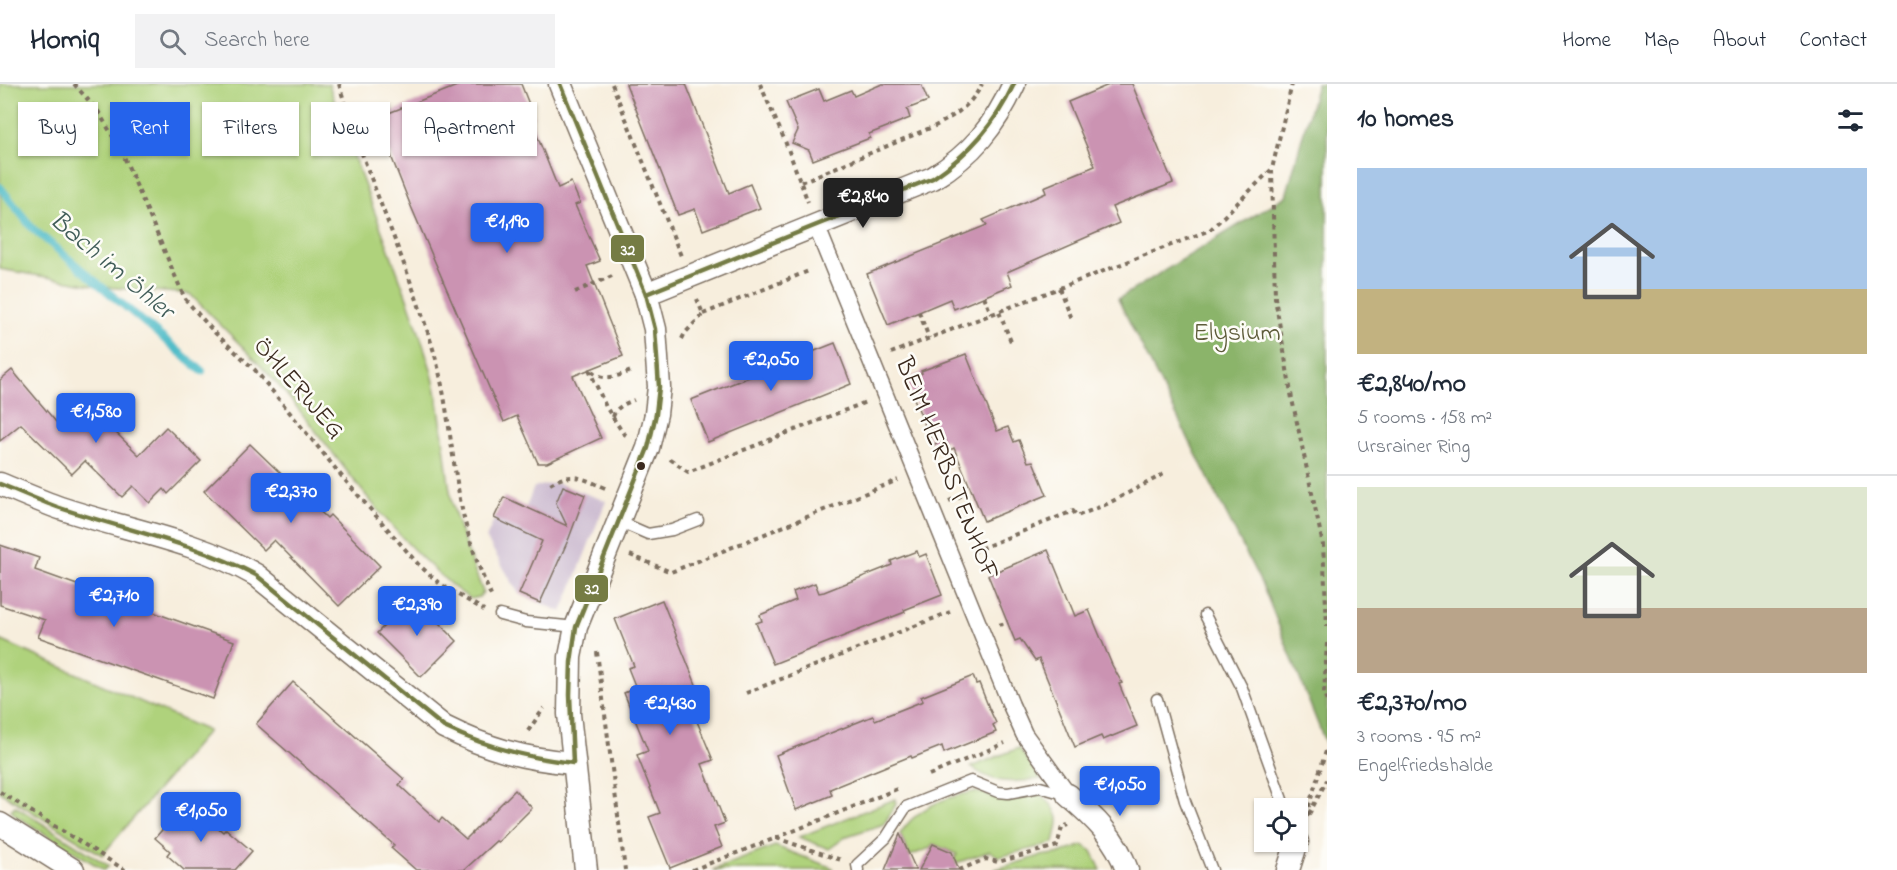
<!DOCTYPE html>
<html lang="en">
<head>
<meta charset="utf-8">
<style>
	:root { --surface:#fff; --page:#f2f2f3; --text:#1f2937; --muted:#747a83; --line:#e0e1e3; --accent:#2563eb }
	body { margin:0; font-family:"Indie Flower",sans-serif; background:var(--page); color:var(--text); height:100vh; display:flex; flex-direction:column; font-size:22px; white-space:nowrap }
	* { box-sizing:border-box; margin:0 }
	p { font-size:20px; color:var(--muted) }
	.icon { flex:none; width:33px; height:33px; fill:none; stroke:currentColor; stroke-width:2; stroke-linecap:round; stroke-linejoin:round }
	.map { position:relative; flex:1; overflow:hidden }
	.drawer { display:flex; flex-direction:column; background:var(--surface); width:570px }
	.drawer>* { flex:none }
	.hud { position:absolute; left:18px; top:18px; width:570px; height:54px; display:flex; gap:12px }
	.controls { position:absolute; left:1254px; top:714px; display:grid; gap:12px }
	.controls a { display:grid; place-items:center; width:54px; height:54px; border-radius:0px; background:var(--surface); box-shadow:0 2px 4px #0004; font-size:30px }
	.price { position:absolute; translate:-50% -51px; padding:0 14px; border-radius:6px; background:var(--accent); color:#fff; font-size:20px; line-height:39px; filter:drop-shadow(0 2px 3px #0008) }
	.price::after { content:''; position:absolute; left:50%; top:36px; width:18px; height:14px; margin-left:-9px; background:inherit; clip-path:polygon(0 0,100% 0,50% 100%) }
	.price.current { background:#222; color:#fff }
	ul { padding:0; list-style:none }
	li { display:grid; align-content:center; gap:12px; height:318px; padding:0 30px }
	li+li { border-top:2px solid var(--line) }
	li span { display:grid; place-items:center; height:186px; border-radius:0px; color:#555 }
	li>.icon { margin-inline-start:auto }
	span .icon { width:108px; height:108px; fill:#fffc; stroke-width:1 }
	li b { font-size:26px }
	h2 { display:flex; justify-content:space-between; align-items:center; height:72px; padding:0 30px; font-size:26px }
	.tag { padding:0 21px; border-radius:0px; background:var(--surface); box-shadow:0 2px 4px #0004; font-size:21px; line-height:54px }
	.tag.current { background:var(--accent); color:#fff }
	header { display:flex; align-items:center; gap:36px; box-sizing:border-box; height:84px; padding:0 30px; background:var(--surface); border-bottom:2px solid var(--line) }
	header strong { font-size:28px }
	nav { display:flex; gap:33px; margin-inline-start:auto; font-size:21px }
	.search { width:420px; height:54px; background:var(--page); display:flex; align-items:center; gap:15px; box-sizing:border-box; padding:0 21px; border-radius:0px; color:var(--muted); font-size:22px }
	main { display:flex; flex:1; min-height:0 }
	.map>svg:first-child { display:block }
</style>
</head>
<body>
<header>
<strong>Homiq</strong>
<div class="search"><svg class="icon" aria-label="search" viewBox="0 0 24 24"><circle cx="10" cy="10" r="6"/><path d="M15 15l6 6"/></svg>Search here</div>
<nav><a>Home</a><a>Map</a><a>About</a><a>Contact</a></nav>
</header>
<main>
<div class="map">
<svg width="1327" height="786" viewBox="0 0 1327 786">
	<rect width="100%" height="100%" fill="#fdfcf7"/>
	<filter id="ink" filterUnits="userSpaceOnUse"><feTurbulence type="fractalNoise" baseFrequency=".0167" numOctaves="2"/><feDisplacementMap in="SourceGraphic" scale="12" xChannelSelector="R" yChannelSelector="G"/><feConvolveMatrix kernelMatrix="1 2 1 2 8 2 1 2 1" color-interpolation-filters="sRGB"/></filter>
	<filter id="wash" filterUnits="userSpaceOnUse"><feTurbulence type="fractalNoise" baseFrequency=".008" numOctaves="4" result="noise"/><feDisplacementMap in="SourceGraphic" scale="24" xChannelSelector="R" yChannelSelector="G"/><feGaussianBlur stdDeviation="1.35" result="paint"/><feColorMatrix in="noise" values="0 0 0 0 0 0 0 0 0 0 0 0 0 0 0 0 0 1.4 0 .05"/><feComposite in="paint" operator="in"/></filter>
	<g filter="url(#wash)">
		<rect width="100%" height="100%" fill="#f7eedd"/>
		<polygon fill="#cebed2" points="557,399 606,417 562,528 519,510 486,454 504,413 526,423 534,403"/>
		<g fill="#afd27b" stroke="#757e4c" stroke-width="1.5">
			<path d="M0 0H329C358 95 400 184 429 279 443 325 443 371 452 418 459 448 472 479 483 508L479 513 471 515C458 508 447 497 436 487 380 437 338 373 291 316 260 278 224 245 190 210L104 203 0 185Z"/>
			<polygon points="0,556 208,647 102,771 0,708"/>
			<path d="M1019 664 1041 695C1011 698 997 702 971 683Z"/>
			<path d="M973 708 983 709 1003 716 1036 709C1045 711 1056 725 1058 734 1059 741 1055 752 1054 759L999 773 990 767 956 779 954 775 957 770 933 760 930 764 910 772 900 750C916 724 944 713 973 708Z"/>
			<polygon points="895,715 896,720 884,740 847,752 829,765 799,753"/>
			<polygon points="15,722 109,782 104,786 16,732 11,726"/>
			<polygon points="1083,761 1092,767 1101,786 993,786 1040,772 1062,769"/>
			<polygon points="775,762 833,784 833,786 713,786"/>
		</g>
		<polygon fill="#8bb46b" stroke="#636f44" stroke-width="1.5" points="1317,0 1327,0 1327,663 1265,507 1118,215 1286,112"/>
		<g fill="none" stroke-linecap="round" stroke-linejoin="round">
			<polyline stroke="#4dbbc7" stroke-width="8" points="0,103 32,144 202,287"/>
		</g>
		<g id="blocks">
			<g fill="#cb93b2">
				<polygon points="462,0 521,0 534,33 530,34 558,104 571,98 580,119 575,121 600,177 587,182 623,272 573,292 601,354 547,379 538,379 517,332 504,338 410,120 376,34"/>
				<polygon points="626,0 686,0 729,109 750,100 760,124 703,146 695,125 678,131"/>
				<polygon points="882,0 921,0 928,17 907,25 910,34 869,50 870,54 813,76 809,66 792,59 798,46 786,18 819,5 824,17 851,6 854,12"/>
				<polygon points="1111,0 1132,0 1173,99 1112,123 1119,139 1007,188 1012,201 954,225 950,215 888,241 867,190 987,141 983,136 1046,109 1044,103 1095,82 1068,18"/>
				<polygon points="835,259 851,300 708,358 691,316"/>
				<polygon points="966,270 997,347 1008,343 1014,358 1019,356 1028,378 1033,377 1047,411 984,437 954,364 950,366 945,355 933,361 906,295 922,289 921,287"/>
				<polygon points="12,286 56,338 80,314 139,371 166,343 201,377 168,410 164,405 150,419 133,402 122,413 85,377 72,390 21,340 0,357 0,296"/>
				<polygon points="250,360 327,434 330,431 380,482 339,522 274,456 264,466 204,407"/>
				<polygon points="563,402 585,411 569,454 540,519 519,510 542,457 494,434 504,413 567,442 556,419"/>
				<polygon points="0,461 39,474 35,486 234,557 213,615 38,553 45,536 0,521"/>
				<polygon points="1048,466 1075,532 1089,526 1112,581 1122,599 1119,600 1137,642 1103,656 1101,652 1075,663 1039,575 1035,577 1020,555 1015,557 988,491"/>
				<polygon points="917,467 919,473 926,470 942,511 904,526 905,528 773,580 756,539 762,537 760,531 796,516 793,508 815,499 819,509 824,508 892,481 891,477"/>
				<polygon points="413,513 457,557 421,593 377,549"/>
				<polygon points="662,516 701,613 689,618 713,676 702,680 725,739 714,743 722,763 670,784 649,733 660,729 637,671 648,667 624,609 636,604 628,584 634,582 615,535"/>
				<polygon points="973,592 976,600 979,599 989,624 996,639 993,641 996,648 944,669 942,662 912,674 911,672 830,705 832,711 796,726 776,671 873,632 875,636 923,617 921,613"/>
				<polygon points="293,598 404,695 399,701 439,738 442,734 466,755 515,706 532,724 498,758 496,757 464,786 416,786 391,764 394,761 256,640"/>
				<polygon points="187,717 223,748 226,745 252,767 235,786 184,786 167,771 170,767 155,754"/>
				<polygon points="900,750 916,786 885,786"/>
				<polygon points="933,760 952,768 959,786 919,786"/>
			</g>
		</g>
	</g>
	<g filter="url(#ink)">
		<use href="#blocks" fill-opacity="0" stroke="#7d6f61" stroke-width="1.5"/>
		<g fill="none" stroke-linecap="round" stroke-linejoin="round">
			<defs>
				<g id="service">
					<polyline points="618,437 648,450 672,446 698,436"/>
					<polyline points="500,531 526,538 576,543"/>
					<polyline points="1205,531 1242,604 1285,724"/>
					<polyline points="1157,615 1185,717 1212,786"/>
					<polyline points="858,786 857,781 886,754 906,723 971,697 998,708 1008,709 1040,703 1068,711"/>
				</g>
				<polyline id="pedestrian" points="816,141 1011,621 1024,650 1068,711"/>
				<g id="minor">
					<polyline points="560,0 646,210 655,245 659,303 656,330 648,364 576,543 570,573 569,630 586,786"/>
					<path d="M646 210 933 94C972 70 995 42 1014 0"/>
					<path d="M0 400C20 408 40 417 60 424 126 446 195 456 256 491L444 643C488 665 524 675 573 679"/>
					<path d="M1068 711C1094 733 1116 754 1127 786"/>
					<polyline points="0,740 73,786"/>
					<polyline points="1288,786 1297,758"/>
				</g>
			</defs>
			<use href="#service" stroke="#7d6f61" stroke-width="13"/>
			<use href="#pedestrian" stroke="#7d6f61" stroke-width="19"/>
			<use href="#minor" stroke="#7d6f61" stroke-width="25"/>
			<g stroke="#7d6f61" stroke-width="4" stroke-dasharray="4.5 4.5" stroke-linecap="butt">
				<polyline points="74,0 98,27 122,68 185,215 214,248 255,286 344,395 418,480 440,500 484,526"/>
				<path d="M339 0C366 93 409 181 436 275 448 321 451 368 460 415 466 449 478 482 492 514"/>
				<polyline points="612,0 681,172"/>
				<polyline points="760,0 785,57 808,118"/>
				<polyline points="1272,86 1275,214 1292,315 1323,461 1327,542"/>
				<path d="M801 98 935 42C955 32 972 20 982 0"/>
				<polyline points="1059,204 1071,235"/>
				<polyline points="575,208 612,192"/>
				<polyline points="984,212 991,230"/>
				<polyline points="919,228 929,254"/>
				<polyline points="999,228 1012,260"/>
				<polyline points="703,230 811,186"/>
				<polyline points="682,255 685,249 703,230 697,215"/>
				<polyline points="891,269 1210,146 1272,85 1292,0"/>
				<polyline points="589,285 606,323 623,349 626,351"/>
				<path d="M592 287C604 299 620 291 634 286"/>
				<path d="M613 333C616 323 624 320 634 316"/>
				<polyline points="670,375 688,388 866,318"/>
				<path d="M550 400C573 386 585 396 608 405"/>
				<polyline points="949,417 968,409"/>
				<polyline points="972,468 1073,427 1077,432 1107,420 1164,390"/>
				<polyline points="630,471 671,488 898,396"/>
				<polyline points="999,541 1008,538"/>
				<polyline points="1327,559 1324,609 1327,618"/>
				<polyline points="597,568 625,786"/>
				<polyline points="746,609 950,528"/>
				<polyline points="528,647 544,624"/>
				<polyline points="929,691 1005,659"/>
				<polyline points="0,708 125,786"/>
				<polyline points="1309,730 1327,696"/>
				<polyline points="1308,732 1309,721 1327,664"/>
				<polyline points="776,754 897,705"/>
				<polyline points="692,786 776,754 841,776"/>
				<polyline points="959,786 986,775 998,778 1057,762 1062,743 1068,741"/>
			</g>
			<use href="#service" stroke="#fff" stroke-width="10"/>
			<use href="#pedestrian" stroke="#fff" stroke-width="16"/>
			<use href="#minor" stroke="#fff" stroke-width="22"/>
			<defs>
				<g id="bus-1">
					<polyline points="560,0 646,210 655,245 659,303 656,330 648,364 576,543 571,578 570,611 573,679"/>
					<path d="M646 210 933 94C970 69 995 40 1014 0"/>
					<path d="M0 400C20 408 40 417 60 424 126 446 194 459 256 491L444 643C486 663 527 674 573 679"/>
				</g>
			</defs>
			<use href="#bus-1" stroke="#fdfcf7" stroke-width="9"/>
			<use href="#bus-1" stroke="#757c44" stroke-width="4.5"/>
		</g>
	</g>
	<circle fill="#3b2a1e" stroke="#fdfcf7" stroke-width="2" cx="641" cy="382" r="5"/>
	<g text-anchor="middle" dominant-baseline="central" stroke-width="5" stroke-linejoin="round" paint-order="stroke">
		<g font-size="26" fill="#5e5c3a" stroke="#fdfcf7">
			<text x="1237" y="250">Elysium</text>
		</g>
		<g font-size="26" fill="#3b2a1e" stroke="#fdfcf7">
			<text transform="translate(298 305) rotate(49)">ÖHLERWEG</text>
			<text transform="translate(946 385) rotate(68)">BEIM HERBSTENHOF</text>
		</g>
		<g font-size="27" font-style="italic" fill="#415d59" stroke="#fdfcf7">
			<text transform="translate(111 182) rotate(40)">Bach im Öhler</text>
		</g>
	</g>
	<g stroke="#fdfcf7" stroke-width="2">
		<rect x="610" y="150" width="35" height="29" rx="6" fill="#757c44"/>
		<rect x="574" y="490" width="35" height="29" rx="6" fill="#757c44"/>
	</g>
	<g font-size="16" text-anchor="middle" font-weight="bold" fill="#fff">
		<text x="628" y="171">32</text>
		<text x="592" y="510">32</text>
	</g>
</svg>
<div class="controls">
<a><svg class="icon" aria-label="locate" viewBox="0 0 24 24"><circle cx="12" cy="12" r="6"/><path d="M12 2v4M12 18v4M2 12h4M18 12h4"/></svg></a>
</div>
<b class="price current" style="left:863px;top:145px">€2,840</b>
<b class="price" style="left:507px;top:170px">€1,190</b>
<b class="price" style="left:771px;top:308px">€2,050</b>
<b class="price" style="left:96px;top:360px">€1,580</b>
<b class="price" style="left:291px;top:440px">€2,370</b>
<b class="price" style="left:114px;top:544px">€2,710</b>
<b class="price" style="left:417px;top:553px">€2,390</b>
<b class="price" style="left:670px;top:652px">€2,430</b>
<b class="price" style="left:1120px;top:733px">€1,050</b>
<b class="price" style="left:201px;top:759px">€1,050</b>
<div class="hud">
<a class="tag">Buy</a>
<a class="tag current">Rent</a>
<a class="tag">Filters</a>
<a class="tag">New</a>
<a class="tag">Apartment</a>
</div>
</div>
<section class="drawer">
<h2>10 homes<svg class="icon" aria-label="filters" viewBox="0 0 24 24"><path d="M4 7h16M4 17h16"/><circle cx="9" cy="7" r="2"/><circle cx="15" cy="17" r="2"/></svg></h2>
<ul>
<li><span style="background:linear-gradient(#a9c7e8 65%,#c2b280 0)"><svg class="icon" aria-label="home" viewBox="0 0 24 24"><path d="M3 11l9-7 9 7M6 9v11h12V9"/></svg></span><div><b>€2,840/mo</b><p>5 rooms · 158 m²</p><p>Ursrainer Ring</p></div></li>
<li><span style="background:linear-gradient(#dfe7d0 65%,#b9a48a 0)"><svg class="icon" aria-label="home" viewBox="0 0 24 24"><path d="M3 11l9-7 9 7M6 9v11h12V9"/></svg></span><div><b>€2,370/mo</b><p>3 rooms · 95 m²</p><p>Engelfriedshalde</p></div></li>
</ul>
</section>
</main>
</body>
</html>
